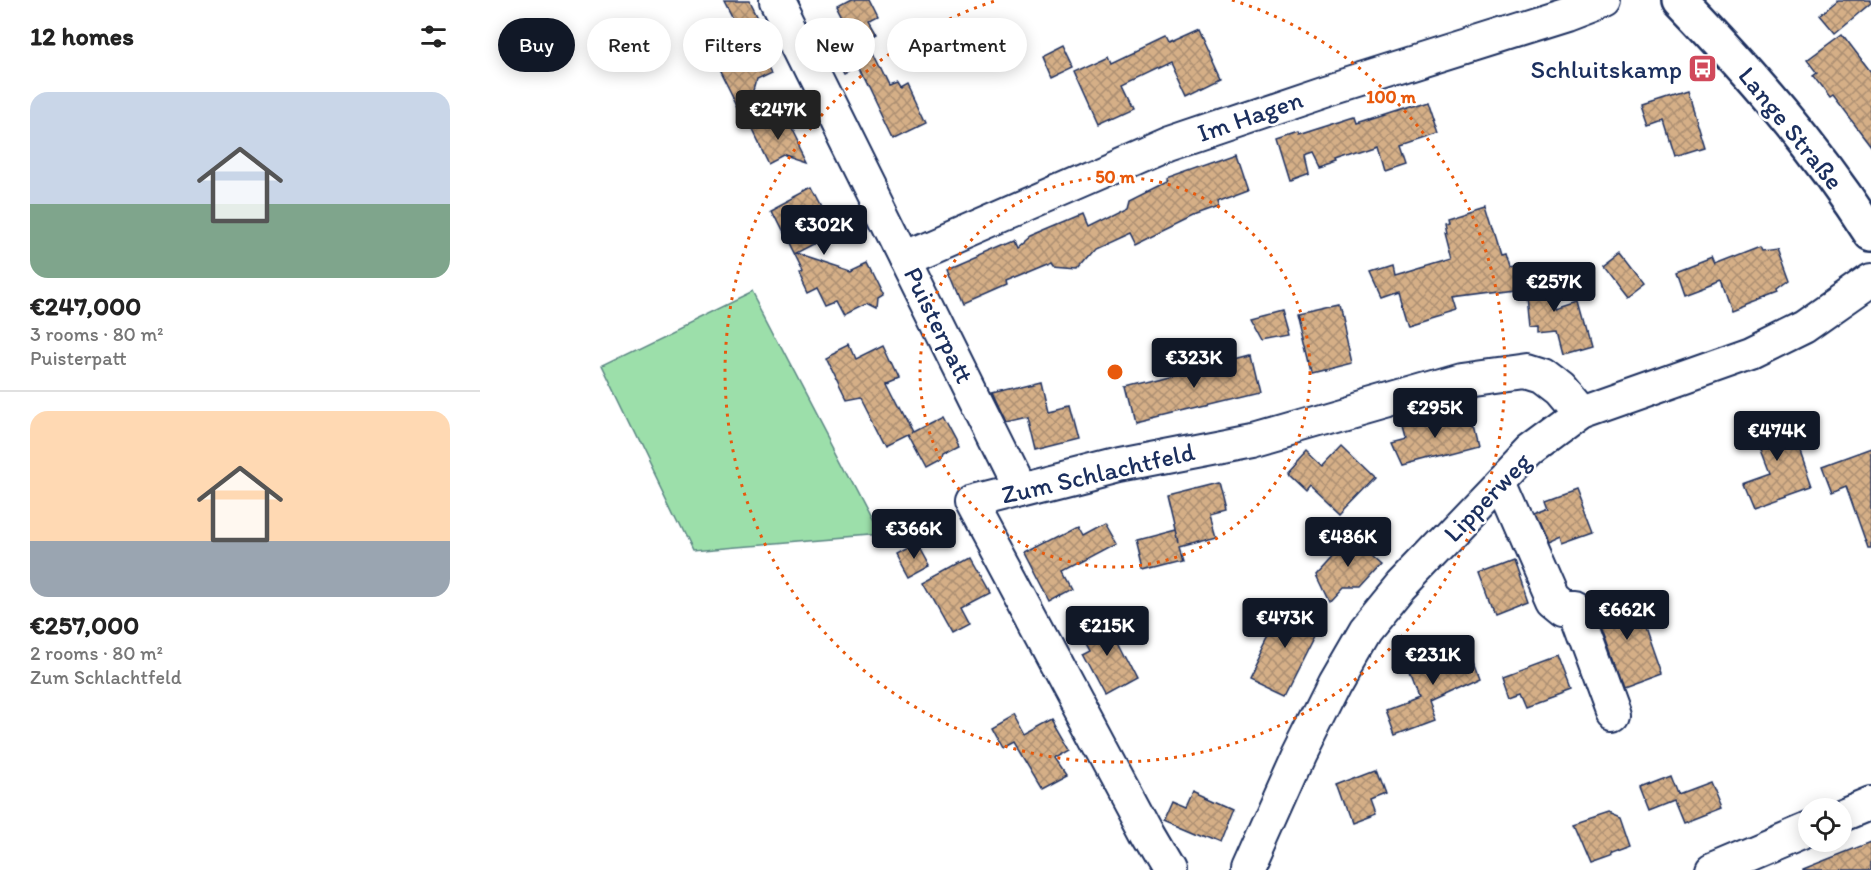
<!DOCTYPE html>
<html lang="en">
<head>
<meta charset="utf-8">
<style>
	:root { --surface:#fff; --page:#f2f2f2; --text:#222; --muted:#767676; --line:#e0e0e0; --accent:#111827 }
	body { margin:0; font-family:Itim,sans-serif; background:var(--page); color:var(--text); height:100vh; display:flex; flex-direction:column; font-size:22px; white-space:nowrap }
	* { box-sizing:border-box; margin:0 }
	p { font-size:20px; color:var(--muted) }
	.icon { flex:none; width:33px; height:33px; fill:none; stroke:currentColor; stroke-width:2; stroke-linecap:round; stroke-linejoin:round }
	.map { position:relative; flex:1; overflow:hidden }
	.side { display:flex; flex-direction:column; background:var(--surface); width:480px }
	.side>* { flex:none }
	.guide { position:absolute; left:18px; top:18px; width:570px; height:54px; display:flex; gap:12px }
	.tools { position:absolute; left:1318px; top:798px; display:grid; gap:12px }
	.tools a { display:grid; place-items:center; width:54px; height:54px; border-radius:50%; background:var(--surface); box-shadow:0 3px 15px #0003; font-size:30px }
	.price { position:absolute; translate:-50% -51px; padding:0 14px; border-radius:6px; background:var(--accent); color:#fff; font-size:20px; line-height:39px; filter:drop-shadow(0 2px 3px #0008) }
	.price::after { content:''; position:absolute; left:50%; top:36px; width:18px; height:14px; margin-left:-9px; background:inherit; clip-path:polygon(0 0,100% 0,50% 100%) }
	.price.current { background:#222; color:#fff }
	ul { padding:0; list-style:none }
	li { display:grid; align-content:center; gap:12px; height:318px; padding:0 30px }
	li+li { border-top:2px solid var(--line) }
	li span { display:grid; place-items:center; height:186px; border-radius:18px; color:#555 }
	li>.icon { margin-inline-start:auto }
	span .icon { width:108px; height:108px; fill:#fffc; stroke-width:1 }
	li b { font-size:26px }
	h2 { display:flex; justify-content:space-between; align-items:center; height:72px; padding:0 30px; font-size:26px }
	.pill { padding:0 21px; border-radius:27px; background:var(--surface); box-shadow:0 3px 15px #0003; font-size:21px; line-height:54px }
	.pill.current { background:var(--accent); color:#fff }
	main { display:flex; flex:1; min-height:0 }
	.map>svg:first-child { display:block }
</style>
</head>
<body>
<main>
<section class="side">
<h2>12 homes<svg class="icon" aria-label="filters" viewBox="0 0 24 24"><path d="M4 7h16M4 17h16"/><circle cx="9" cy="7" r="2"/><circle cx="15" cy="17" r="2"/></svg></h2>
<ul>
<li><span style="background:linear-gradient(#c9d6e8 60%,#7fa58c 0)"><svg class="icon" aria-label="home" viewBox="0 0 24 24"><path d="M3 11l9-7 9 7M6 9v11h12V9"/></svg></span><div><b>€247,000</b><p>3 rooms · 80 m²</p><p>Puisterpatt</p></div></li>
<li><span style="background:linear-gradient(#ffd9b3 70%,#9aa5b1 0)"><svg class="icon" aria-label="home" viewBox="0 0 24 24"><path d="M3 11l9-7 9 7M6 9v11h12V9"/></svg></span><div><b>€257,000</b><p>2 rooms · 80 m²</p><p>Zum Schlachtfeld</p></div></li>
</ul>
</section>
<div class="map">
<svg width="1391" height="870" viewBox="0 0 1391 870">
	<defs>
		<pattern id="building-cross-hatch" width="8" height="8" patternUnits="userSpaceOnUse" patternTransform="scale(1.5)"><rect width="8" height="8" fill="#d5af87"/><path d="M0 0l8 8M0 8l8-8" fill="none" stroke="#ac8f72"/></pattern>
	</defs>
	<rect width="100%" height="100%" fill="#fff"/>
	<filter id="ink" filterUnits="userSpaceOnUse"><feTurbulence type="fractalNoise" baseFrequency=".0167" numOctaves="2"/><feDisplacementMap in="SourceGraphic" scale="12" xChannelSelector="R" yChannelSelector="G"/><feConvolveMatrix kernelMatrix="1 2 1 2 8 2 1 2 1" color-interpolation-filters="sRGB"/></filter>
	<g filter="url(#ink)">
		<polygon fill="#9cdfaa" stroke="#5c8784" stroke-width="1.5" points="272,292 399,535 212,551 122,365"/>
		<g fill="url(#building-cross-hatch)" stroke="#1b2f5e" stroke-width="1.5">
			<polygon points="244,0 270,0 282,24 276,27 289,55 287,63 292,73 277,80 265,122 229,50 260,31"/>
			<polygon points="371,0 388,0 397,18 389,22 396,34 387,39 410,87 418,84 421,89 428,85 446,123 413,139 378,66 364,73 345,36 367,25 358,7"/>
			<polygon points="1358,0 1391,0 1391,3 1355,33 1340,15"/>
			<polygon points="719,30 742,80 707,97 691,63 643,86 654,109 619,125 595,72 630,56 633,63 685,38 688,44"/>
			<polygon points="1362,34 1391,72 1391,146 1353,96 1350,98 1333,76 1337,73 1327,60"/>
			<polygon points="582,45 593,68 570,79 560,56"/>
			<polygon points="1207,92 1224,147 1195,156 1184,121 1170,126 1163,106"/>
			<polygon points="948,101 959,134 922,146 928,164 907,171 900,147 858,161 859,163 840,169 833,155 824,158 828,175 809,182 796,140 817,133 818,136 875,118 877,124"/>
			<polygon points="303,115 327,163 303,155 288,163 272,130"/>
			<polygon points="757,153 769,189 737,201 739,207 714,216 655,245 649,233 614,249 599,267 575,265 573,262 525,282 526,286 483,305 468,269 535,240 538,247 549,238 601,216 606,228 648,207 650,199 688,180 686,178"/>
			<polygon points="333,189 355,232 314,253 369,271 386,263 403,297 398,300 397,310 387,305 365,316 357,301 347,305 338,287 328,292 319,273 321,271 291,211"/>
			<polygon points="1006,205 1021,254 1025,253 1029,266 1041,263 1042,289 974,298 978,311 928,326 918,292 901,298 890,274 912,267 914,276 971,259 964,232 966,232 964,222 968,221 967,217"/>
			<polygon points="1281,246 1283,250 1298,248 1310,281 1298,290 1299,293 1252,311 1241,280 1204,294 1196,271 1232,257 1235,264"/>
			<polygon points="1141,252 1165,283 1147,297 1123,266"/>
			<polygon points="1074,272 1077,309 1099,302 1111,346 1083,354 1077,331 1058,333 1058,326 1048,327 1043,274"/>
			<polygon points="859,306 872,363 832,373 818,315"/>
			<polygon points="804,311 811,336 785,341 773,319"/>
			<polygon points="369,345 375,359 403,345 418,377 406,382 432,433 463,417 479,447 463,455 461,461 446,469 428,435 406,446 382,399 367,402 345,357"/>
			<polygon points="770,355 779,393 656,423 647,387"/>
			<polygon points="562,380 569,410 590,405 599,439 555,450 547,417 526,422 512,392"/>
			<polygon points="987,412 995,446 922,465 912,443 927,439 924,428"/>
			<polygon points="1306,412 1332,486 1272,507 1262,483 1290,473 1271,424"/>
			<polygon points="863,446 896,478 861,514 829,484 825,489 808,473 828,451 844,466"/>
			<polygon points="1391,448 1391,548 1388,548 1366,486 1352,492 1342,466"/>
			<polygon points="739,483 746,511 731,515 737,536 699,546 703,559 664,569 657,540 695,530 698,542 687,496"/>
			<polygon points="1096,489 1113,533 1082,544 1080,537 1067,543 1054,514 1069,508 1066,500"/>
			<polygon points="625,523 637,544 584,572 593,589 571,601 546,553 598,526 603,535"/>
			<polygon points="874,533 895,552 891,556 901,565 880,588 862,588 849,602 836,575"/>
			<polygon points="439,543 451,565 429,577 417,555"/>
			<polygon points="489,558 508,592 481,606 490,623 473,632 445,582"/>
			<polygon points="1033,561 1047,601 1014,614 999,574"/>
			<polygon points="1153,596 1180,673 1142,687 1114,610"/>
			<polygon points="802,603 842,622 805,695 769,678 790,636 788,635"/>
			<polygon points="624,616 657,680 626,697 603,654 611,650 599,628"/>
			<polygon points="987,643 1000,678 948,702 955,720 915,735 906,711 938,699 926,667"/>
			<polygon points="1078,655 1091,689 1048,705 1042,691 1031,695 1024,675"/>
			<polygon points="533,713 545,735 574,719 592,750 576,759 587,775 561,789 533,742 522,748 510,726"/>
			<polygon points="896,770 905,795 890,801 895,815 871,824 857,785"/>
			<polygon points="1191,776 1198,794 1230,782 1241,808 1203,823 1194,801 1169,811 1160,788"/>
			<polygon points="713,791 753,809 739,844 683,820 692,800 706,806"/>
			<polygon points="1128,812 1140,817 1150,846 1131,853 1129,857 1109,864 1092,824"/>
			<polygon points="1391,842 1391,870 1323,870 1323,869"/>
		</g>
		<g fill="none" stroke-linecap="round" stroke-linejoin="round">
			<defs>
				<g id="minor">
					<polyline points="297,0 540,490"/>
					<polyline points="425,258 689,143 846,90 1085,15 1124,0"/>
					<polyline points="1021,482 1072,599 1083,608 1094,608 1133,714"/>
					<polyline points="1362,815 1391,803"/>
					<polyline points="688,870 668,836 490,503 639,465 773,439 982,379 1047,370 1063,375 1080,388 1101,413"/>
					<polyline points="767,870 819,754 855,682 885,630 921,586 1050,451 1101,413 1271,353 1324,327 1391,280"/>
					<polyline points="1232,870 1329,829"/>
				</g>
				<path id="major" d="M1200 0C1270 73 1336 148 1391 234"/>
			</defs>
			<use href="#minor" stroke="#1b2f5e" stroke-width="36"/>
			<use href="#major" stroke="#1b2f5e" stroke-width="38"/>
			<use href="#minor" stroke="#fff" stroke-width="32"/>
			<use href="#major" stroke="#fff" stroke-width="33"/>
		</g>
	</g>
	<g fill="none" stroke="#e8590c" stroke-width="3" stroke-dasharray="3 6">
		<circle cx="635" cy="372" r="195"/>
		<path d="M752 0A390 390 0 1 1 518 0"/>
	</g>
	<defs>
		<symbol id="bus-square" viewBox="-11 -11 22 22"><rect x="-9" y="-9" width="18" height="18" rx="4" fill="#d1495b" stroke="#fff"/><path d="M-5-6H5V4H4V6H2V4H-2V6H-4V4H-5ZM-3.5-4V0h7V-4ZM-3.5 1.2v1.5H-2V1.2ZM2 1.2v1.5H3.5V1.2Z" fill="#fff"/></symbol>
	</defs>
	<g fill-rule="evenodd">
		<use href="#bus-square" x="1206" y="52" width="33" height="33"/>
	</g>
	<g text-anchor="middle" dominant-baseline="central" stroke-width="5" stroke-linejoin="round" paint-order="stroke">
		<g font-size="26" fill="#1b2f5e" stroke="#fff" text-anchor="end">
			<text x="1202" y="69">Schluitskamp</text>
		</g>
		<g font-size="26" fill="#1b2f5e" stroke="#fff">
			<text transform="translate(770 116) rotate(-19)">Im Hagen</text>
			<text transform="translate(1311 128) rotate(51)">Lange Straße</text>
			<text transform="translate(459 325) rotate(64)">Puisterpatt</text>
			<text transform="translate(618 473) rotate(-13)">Zum Schlachtfeld</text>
			<text transform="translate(1007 497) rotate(-46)">Lipperweg</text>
		</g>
	</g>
	<circle cx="635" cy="372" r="9" fill="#e8590c" stroke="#fff" stroke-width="3"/>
	<g font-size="18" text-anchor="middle" font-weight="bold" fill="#e8590c" stroke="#fff" stroke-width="5" stroke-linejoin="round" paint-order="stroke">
		<text x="911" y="103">100 m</text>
		<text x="635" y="183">50 m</text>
	</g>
</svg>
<div class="tools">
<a><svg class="icon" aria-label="locate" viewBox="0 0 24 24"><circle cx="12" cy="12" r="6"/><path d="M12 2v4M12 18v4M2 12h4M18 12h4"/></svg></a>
</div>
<b class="price current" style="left:298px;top:141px">€247K</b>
<b class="price" style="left:344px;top:256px">€302K</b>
<b class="price" style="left:1074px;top:313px">€257K</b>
<b class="price" style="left:714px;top:389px">€323K</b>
<b class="price" style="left:955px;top:439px">€295K</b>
<b class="price" style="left:1297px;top:462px">€474K</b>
<b class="price" style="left:434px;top:560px">€366K</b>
<b class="price" style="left:868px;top:568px">€486K</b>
<b class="price" style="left:1147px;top:641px">€662K</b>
<b class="price" style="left:805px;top:649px">€473K</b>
<b class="price" style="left:627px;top:657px">€215K</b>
<b class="price" style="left:953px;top:686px">€231K</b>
<div class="guide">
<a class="pill current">Buy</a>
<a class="pill">Rent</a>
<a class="pill">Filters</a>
<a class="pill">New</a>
<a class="pill">Apartment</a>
</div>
</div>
</main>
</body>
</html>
